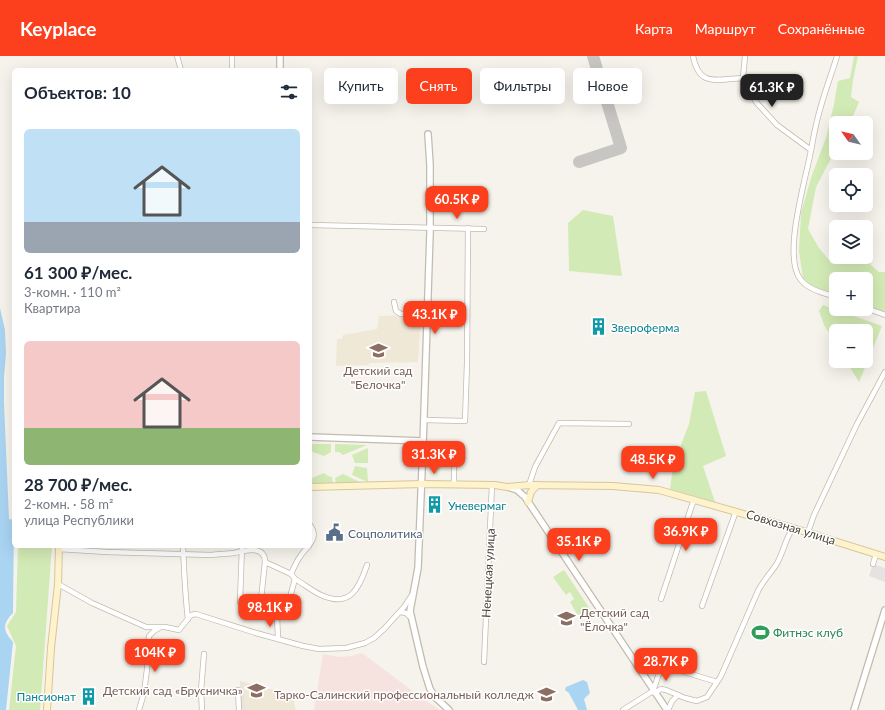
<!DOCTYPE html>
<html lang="ru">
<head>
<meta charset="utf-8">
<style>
	:root { --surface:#fff; --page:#f2f2f3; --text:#1f2937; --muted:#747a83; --accent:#fc3f1d }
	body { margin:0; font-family:Lato,sans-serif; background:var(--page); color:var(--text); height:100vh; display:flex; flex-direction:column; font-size:15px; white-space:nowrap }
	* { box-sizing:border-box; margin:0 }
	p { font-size:13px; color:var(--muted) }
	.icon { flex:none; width:22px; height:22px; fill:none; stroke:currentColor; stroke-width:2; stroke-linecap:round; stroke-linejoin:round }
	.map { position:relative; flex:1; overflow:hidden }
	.panel { position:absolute; left:12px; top:12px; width:300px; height:480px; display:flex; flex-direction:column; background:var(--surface); border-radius:6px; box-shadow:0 4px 16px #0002 }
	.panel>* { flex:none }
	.top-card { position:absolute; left:324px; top:12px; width:380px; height:36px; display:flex; gap:8px }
	.needle { width:26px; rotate:304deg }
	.fabs { position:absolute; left:829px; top:60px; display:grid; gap:8px }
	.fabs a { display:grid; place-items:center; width:44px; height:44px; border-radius:6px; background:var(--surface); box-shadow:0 4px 16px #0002; font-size:20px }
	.price { position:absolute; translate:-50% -34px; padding:0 9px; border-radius:8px; background:var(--accent); color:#fff; font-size:13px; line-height:26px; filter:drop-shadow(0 1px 2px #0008) }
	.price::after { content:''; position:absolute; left:50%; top:24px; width:12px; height:9px; margin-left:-6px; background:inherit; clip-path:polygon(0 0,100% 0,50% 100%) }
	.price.current { background:#222; color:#fff }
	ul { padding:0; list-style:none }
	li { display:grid; align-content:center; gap:8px; height:212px; padding:0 12px }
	li span { display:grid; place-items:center; height:124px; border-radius:6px; color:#555 }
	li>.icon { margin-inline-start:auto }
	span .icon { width:72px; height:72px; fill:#fffc; stroke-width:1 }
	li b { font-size:17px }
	h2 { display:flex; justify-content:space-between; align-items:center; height:48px; padding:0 12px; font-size:17px }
	.chip { padding:0 14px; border-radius:6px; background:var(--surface); box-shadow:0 4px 16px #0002; font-size:14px; line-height:36px }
	.chip.current { background:var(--accent); color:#fff }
	header { display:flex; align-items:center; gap:24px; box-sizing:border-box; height:56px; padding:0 20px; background:var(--accent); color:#fff }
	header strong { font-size:19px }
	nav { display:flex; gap:22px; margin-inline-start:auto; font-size:14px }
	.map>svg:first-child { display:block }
</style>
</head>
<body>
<header>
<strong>Keyplace</strong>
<nav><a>Карта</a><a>Маршрут</a><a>Сохранённые</a></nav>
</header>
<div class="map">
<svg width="885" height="654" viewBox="0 0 885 654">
	<rect width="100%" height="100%" fill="#f6f3ec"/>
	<polygon fill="#eae5da" points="240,625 293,639 295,653 297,654 241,654"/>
	<g fill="#efe8d6">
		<polygon points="421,259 418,306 370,307 368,309 336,310 337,283 342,283 343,279 377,273 379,260"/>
		<polygon points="244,627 292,641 294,654 245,654"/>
	</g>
	<polygon fill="#f6e3e0" points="362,597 426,645 440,654 314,654 323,598 339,601 351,600"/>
	<g fill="#d2eab5">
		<polygon points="854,0 858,0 853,24 851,41 859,46 850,67 836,67 836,93 816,131 808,173 819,192 829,204 836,201 866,201 866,195 868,196 871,209 879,216 885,216 885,259 866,252 866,223 836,223 836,240 813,232 803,222 799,196 801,157 812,119 826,82 834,48 838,25 850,22"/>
		<polygon points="583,154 613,160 622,220 569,215 568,167"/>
		<polygon points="823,249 882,270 859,326 846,305 866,305 866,275 836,275 836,288 824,269 819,255"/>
		<polygon points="706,335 726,400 703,410 715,446 670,433 673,410 689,368 695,336"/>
		<polygon points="310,388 331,388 331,396 324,400 310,395"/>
		<polygon points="335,388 367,389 343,399 339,396 335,396"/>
		<polygon points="368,392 368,407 355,407 352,399"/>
		<polygon points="431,399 444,400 444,408 436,418 433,417 430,411"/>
		<polygon points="355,410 367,412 368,426 352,419"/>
		<polygon points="324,417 328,420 332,421 333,429 310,429 310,423"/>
		<polygon points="343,418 364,428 336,429 335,422"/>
		<polygon points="18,490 52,490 40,654 9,654 16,590 7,570 16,556"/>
		<polygon points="564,514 590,553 578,560 570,546 574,543 570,536 566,539 553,521"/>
	</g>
	<polygon fill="#e5e3e0" points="873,508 885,512 885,526 869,520"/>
	<g fill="#a9d4f2">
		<path d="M0 252 5 274 6 298 4 321V347L9 463 14 464 13 557C2 568 3 575 13 586L6 654H0Z"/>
		<polygon points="583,624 587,626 590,637 584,643 587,654 578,654 569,637 565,634 566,631"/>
	</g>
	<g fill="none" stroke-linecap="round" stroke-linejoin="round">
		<polyline stroke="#c8c6c3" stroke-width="12" points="579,106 621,92 593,0"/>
		<defs>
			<g id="minor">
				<polyline points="177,0 181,14"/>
				<path d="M693 0C699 32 717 23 743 22"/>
				<polyline points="745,0 743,22 756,46 777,69 811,94"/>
				<polyline points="232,14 232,0"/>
				<polyline points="310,169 484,173"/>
				<path d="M836 241C824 237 809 234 801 224 784 204 801 141 806 117 811 99 813 79 818 61 823 40 831 20 837 0"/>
				<polyline points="394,246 396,255 401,258 427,257"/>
				<polyline points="866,252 885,259"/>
				<polyline points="424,364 465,365 467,307 468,172"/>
				<polyline points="454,428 454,400"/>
				<polyline points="529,429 535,411 559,367 629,368"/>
				<path d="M310 469C315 476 315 481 310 488"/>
				<polyline points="808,476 814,459 857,368 885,316"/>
				<path d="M183 490C184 514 185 539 188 563"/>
				<path d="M242 490 240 546C244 554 252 553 260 553"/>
				<path d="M59 493 107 496 211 499C218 498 226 498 234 497 244 495 265 488 265 506"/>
				<polyline points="873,508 876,498"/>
				<path d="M295 523C304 528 312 535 321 539 350 552 359 533 367 509"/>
				<polyline points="58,528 92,547 146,571 165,571 179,574 191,559 196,558 256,577 303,590 319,593 346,592 365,587 374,582 384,573 404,551 412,539"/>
				<path d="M290 541 295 523 291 518C296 507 300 498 309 490"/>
				<polyline points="661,543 694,443"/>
				<polyline points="702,550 736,455"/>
				<polyline points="400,556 406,557 410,561"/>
				<polyline points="278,582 277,560 273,556 260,553 265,506 291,518"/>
				<polyline points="484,606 492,429"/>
				<polyline points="662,609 717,626"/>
				<polyline points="238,634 239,654"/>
				<path d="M654 637 661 633 666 634 685 642 697 645 707 641 721 620 758 535C763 525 770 518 776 509 783 498 785 483 793 472"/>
				<polyline points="139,654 144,637 147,613 149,580 154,575 159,572"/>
				<polyline points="202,654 201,634 204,598"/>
				<polyline points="623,654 653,635 662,609 640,601 633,603"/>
				<polyline points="668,654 672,645 678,639"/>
			</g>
			<g id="tertiary">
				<polyline points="280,14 280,0"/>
				<polyline points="428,78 430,109 430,177 423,389 418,512 410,555 423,611 430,633 435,641 449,654"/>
				<polyline points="310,381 423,385"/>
				<polyline points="508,431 517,434 525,441 667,654"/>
				<polyline points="854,654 885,554"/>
			</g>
			<g id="secondary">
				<polyline points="310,431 422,428 495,429 507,431 529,429 613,430 659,434 793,472 885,501"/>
				<polyline points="528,446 531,436 537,429"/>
				<polyline points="47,654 51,592 58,528 59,490"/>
			</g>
		</defs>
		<use href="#minor" stroke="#c2bbae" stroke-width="6"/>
		<use href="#tertiary" stroke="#c2bbae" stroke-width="8"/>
		<use href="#secondary" stroke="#d6c79b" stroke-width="8"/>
		<use href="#minor" stroke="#fff" stroke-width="4.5"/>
		<use href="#tertiary" stroke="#fff" stroke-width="5.5"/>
		<use href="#secondary" stroke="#fff3cd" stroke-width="6"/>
	</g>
	<defs>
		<symbol id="building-bare" viewBox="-9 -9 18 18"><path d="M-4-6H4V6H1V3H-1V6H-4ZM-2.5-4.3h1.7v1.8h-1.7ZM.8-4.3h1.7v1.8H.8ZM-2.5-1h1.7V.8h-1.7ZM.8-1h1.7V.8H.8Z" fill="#0f9aa8" stroke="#fff" stroke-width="2.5" paint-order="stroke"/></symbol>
		<symbol id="school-bare" viewBox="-9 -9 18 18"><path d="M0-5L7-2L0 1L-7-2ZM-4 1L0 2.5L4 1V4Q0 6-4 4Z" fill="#8d6e63" stroke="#fff" stroke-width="2.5" paint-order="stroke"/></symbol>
		<symbol id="civic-bare" viewBox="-9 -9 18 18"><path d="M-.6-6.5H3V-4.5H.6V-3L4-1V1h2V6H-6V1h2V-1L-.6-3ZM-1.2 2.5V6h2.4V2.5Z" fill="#5c6f8a" stroke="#fff" stroke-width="2.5" paint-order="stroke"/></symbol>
		<symbol id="stadium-bare" viewBox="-9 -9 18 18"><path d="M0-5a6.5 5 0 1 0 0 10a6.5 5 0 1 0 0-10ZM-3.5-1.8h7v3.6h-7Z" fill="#2e9e5b" stroke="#fff" stroke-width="2.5" paint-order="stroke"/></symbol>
		<symbol id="university-bare" viewBox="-9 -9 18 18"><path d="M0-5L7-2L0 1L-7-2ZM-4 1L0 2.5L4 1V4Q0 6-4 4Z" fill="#8d6e63" stroke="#fff" stroke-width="2.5" paint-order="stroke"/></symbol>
	</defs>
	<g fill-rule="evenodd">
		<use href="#building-bare" x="586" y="258" width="25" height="25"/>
		<use href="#school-bare" x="366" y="282" width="25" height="25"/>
		<use href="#building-bare" x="422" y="436" width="25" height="25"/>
		<use href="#civic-bare" x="322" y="464" width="25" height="25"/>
		<use href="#school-bare" x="554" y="550" width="25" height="25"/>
		<use href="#stadium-bare" x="748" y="564" width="25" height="25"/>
		<use href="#school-bare" x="244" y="622" width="25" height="25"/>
		<use href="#university-bare" x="534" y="626" width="25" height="25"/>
		<use href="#building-bare" x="76" y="628" width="25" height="25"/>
	</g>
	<g text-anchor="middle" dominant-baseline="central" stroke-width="3" stroke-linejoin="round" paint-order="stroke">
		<g font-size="12" fill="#0d838f" stroke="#fff" text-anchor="start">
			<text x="611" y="271">Звероферма</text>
			<text x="448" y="449">Уневермаг</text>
			<text x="76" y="640" text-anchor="end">Пансионат</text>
		</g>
		<g font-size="12" fill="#785e54" stroke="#fff" text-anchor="end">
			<text x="378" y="314" text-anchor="middle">Детский сад<tspan x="378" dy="14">"Белочка"</tspan></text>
			<text x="580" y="556" text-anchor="start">Детский сад<tspan x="580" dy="14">"Ёлочка"</tspan></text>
			<text x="243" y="634">Детский сад «Брусничка»</text>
			<text x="534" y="638">Тарко-Салинский профессиональный колледж</text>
		</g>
		<g font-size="12" fill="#4b4439" stroke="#fff">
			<text transform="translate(791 471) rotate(17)">Совхозная улица</text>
			<text transform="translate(488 517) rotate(-87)">Ненецкая улица</text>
		</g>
		<g font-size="12" fill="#4e5e75" stroke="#fff" text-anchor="start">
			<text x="348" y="477">Соцполитика</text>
		</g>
		<g font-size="12" fill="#27864d" stroke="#fff" text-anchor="start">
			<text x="773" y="576">Фитнэс клуб</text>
		</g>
	</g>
</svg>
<div class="fabs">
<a><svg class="needle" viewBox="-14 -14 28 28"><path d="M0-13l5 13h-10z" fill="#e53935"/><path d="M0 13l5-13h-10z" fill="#747a83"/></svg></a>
<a><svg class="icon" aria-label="locate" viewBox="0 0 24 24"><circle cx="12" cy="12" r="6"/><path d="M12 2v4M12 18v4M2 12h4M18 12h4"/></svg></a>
<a><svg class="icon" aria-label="layers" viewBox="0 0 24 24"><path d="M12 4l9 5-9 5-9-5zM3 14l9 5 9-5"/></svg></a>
<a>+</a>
<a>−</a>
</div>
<b class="price current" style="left:772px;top:52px">61.3K ₽</b>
<b class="price" style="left:457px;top:164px">60.5K ₽</b>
<b class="price" style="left:435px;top:279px">43.1K ₽</b>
<b class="price" style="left:434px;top:419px">31.3K ₽</b>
<b class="price" style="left:653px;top:424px">48.5K ₽</b>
<b class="price" style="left:686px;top:496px">36.9K ₽</b>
<b class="price" style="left:579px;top:506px">35.1K ₽</b>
<b class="price" style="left:270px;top:572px">98.1K ₽</b>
<b class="price" style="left:155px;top:617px">104K ₽</b>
<b class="price" style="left:666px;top:626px">28.7K ₽</b>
<div class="top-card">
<a class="chip">Купить</a>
<a class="chip current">Снять</a>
<a class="chip">Фильтры</a>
<a class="chip">Новое</a>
</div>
<section class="panel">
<h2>Объектов: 10<svg class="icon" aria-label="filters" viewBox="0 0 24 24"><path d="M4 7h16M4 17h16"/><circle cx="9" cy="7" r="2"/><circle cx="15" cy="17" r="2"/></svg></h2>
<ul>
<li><span style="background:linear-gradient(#bfe0f5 75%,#9aa5b1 0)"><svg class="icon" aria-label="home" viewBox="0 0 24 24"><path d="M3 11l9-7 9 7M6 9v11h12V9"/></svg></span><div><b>61 300 ₽/мес.</b><p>3-комн. · 110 m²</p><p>Квартира</p></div></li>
<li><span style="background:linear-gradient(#f6c9c9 70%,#8fb573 0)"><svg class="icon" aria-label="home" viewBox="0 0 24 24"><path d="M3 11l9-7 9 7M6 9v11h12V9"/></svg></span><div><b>28 700 ₽/мес.</b><p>2-комн. · 58 m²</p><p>улица Республики</p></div></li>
</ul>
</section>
</div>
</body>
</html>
